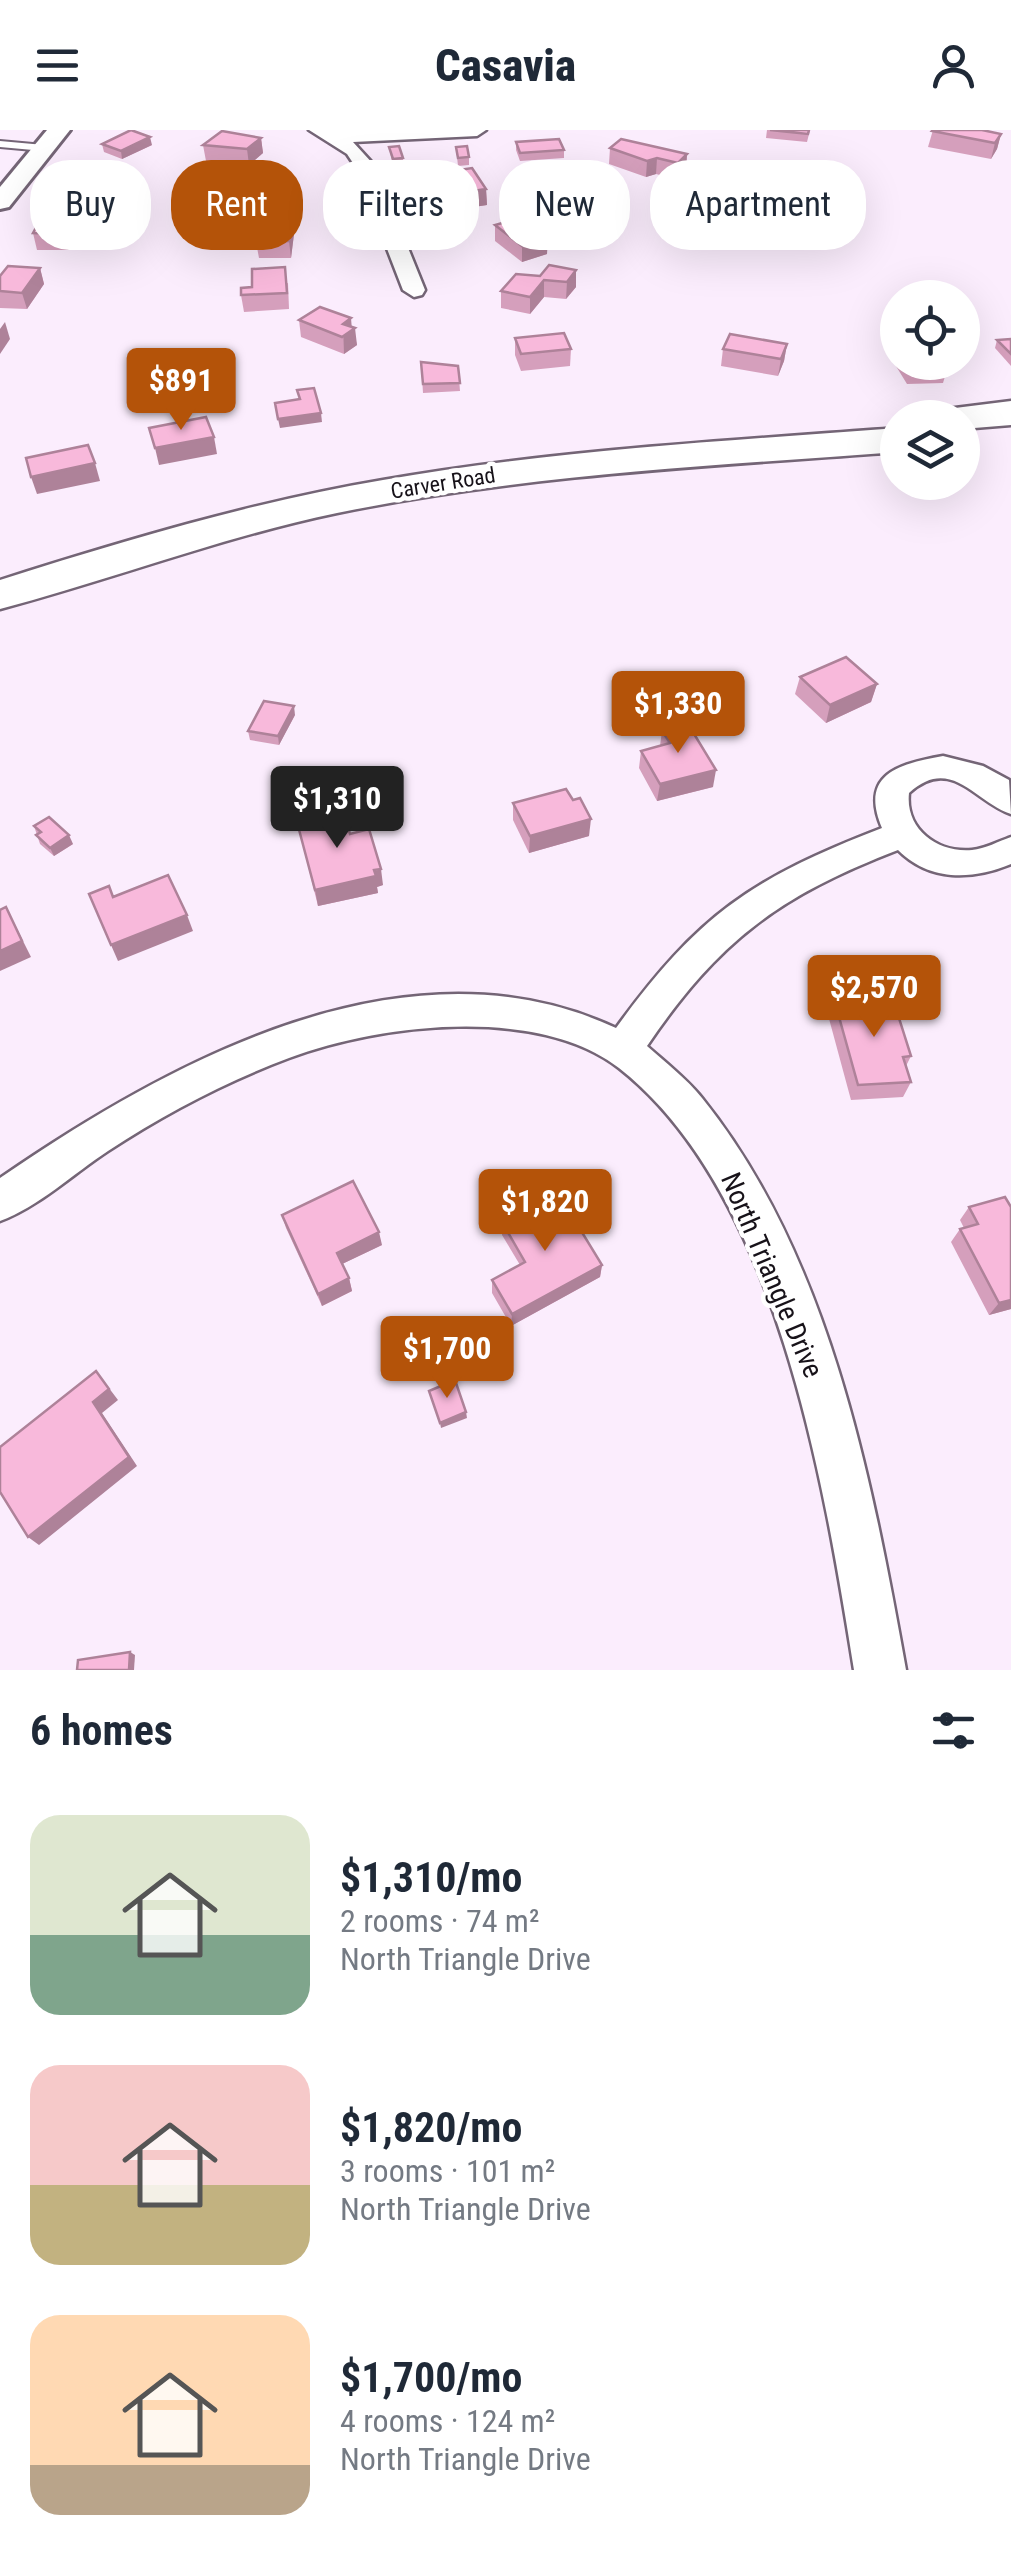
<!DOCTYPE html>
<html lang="en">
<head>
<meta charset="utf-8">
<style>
	:root { --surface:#fff; --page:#f2f2f3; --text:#1f2937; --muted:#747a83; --accent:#b45309 }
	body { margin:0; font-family:"Roboto Condensed",sans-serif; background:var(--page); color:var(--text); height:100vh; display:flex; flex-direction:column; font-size:38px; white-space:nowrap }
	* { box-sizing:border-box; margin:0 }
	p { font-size:32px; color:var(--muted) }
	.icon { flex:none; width:55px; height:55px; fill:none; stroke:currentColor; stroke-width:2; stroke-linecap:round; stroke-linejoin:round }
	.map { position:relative; height:1540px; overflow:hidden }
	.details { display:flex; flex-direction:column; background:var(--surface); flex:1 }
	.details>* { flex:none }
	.banner { position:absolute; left:30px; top:30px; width:952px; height:90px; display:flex; gap:20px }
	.tools { position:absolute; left:880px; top:150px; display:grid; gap:20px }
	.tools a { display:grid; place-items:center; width:100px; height:100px; border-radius:50%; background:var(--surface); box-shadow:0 10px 40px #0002; font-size:50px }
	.price { position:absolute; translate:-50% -85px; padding:0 22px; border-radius:10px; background:var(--accent); color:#fff; font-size:32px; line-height:65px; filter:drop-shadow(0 2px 5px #0008) }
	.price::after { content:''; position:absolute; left:50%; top:60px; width:30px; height:22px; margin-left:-15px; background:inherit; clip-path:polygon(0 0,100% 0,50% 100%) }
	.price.active { background:#222; color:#fff }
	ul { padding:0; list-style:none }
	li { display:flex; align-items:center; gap:30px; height:250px; padding:0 30px }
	li span { display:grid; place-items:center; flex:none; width:280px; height:200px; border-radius:30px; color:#555 }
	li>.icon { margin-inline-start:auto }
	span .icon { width:120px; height:120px; fill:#fffc; stroke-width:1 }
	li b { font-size:42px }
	h2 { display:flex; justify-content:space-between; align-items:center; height:120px; padding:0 30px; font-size:42px }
	.pill { padding:0 35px; border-radius:40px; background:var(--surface); box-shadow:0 10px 40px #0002; font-size:35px; line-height:90px }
	.pill.active { background:var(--accent); color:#fff }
	header { display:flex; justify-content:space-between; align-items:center; height:130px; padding:0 30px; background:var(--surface); font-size:45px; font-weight:800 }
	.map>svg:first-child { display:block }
</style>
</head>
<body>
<header><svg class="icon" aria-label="menu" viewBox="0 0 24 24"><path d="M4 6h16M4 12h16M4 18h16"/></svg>Casavia<svg class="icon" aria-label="person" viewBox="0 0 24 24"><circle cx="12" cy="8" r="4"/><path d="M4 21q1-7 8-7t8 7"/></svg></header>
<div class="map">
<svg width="1011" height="1540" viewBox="0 0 1011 1540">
	<rect width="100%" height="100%" fill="#fbedfd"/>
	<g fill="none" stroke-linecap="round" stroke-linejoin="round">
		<defs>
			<polygon id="service" points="0,11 44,15 49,18 44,21 0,17"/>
			<g id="minor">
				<polygon points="309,0 486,0 477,6 353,12 375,36 425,160 422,165 414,167 403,160 355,36 347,24"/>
				<path d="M943 626 983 636 1009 650 1011 684C976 673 951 624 909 663 905 699 937 723 972 720 985 719 999 711 1011 707V734C972 750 930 752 898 720 779 766 719 810 647 916 665 932 687 949 702 968 829 1126 871 1345 906 1540H854C824 1352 777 1062 619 938 538 875 380 894 289 928 225 952 164 984 108 1021 73 1044 38 1077 0 1091V1048C170 931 407 801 616 898 698 785 752 748 882 698 859 644 899 634 943 626Z"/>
			</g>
			<polygon id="tertiary" points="47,0 70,0 9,77 0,79 0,57"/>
			<g id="trunk">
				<polygon points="1011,271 1011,295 962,299 962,288 934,288 939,280"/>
				<path d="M898 298V322C710 336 521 345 337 383 222 407 113 449 0 479V450C126 410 253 372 383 350 553 320 726 311 898 298Z"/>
			</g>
		</defs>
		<use href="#service" stroke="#746576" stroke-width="4"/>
		<use href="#minor" stroke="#746576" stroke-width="5"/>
		<use href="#tertiary" stroke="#746576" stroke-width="6"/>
		<use href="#trunk" stroke="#746576" stroke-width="5"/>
		<use href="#service" fill="#fff" fill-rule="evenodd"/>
		<use href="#minor" fill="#fff" fill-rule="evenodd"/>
		<use href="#tertiary" fill="#fff" fill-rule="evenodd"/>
		<use href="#trunk" fill="#fff" fill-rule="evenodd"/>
	</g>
	<g fill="#d59fbc">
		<polygon points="767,0 810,0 807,12 766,8"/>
		<polygon points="933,0 1001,4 997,19 991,29 928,17"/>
		<polygon points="261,8 263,23 249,35 206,31 203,15"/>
		<polygon points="516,12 564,20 564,28 520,31 516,20"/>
		<polygon points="102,14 152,15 122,29 104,22"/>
		<polygon points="389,17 403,28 403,36 393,37"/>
		<polygon points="456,17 469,27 469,35 458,36"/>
		<polygon points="610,18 687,24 686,39 676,49 656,44 646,47 609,34"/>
		<polygon points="107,32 109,40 118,56 116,59 118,68 114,78 88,78 86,68 76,68 72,52"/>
		<polygon points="446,42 486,59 487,75 460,79 446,58"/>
		<polygon points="236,53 291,57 293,73 265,80 258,73 246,76 239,69"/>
		<polygon points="561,60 584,61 584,69 566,73 561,68"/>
		<polygon points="75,81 79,97 68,120 37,120 33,103"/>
		<polygon points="292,88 294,104 291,128 259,128 256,112"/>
		<polygon points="495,95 547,124 522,132 495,111"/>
		<polygon points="40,138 44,154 27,179 0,178 0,146"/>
		<polygon points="576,140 576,157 566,169 544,167 530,184 501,178 501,161"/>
		<polygon points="288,153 289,179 244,182 241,165"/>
		<polygon points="299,190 352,197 357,215 344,224 301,207"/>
		<polygon points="892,206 898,207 898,232 946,232 948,236 943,253 907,254 888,223"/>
		<polygon points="515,208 571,219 570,236 521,241 515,225"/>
		<polygon points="1011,209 1011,236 995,218 997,210"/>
		<polygon points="787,214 784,231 778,246 721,236 723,219"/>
		<polygon points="421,232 458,236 460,261 423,263"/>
		<polygon points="800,547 877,554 871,572 826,593 795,564"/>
		<polygon points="295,585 279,615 250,610 248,601"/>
		<polygon points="665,596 713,657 657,671 639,638 641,621 660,616 662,601 664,600"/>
		<polygon points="513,673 589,706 529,723 513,690"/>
		<polygon points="297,692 350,704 383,755 377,757 378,763 318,776"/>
		<polygon points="34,696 73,714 54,726 40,714"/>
		<polygon points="834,869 911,926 906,936 911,952 903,967 851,970 828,885"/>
		<polygon points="1005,1067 1011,1179 989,1185 951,1112 960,1099 964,1098 960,1090 969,1077"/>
		<polygon points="282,1085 382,1115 342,1134 349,1148 352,1161 322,1176 286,1098"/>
		<polygon points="502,1092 602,1135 600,1147 511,1196 492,1163 492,1150 520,1135 502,1105"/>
	</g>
	<g fill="#ae8299">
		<polygon points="1001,4 997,19 991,29 995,13"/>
		<polygon points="150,7 152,15 122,29 121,21"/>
		<polygon points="261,8 263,23 249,35 247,19"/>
		<polygon points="687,24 686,39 676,49 678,33"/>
		<polygon points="657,28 656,44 646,47 647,31"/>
		<polygon points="114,40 118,56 116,59 118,68 114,78 110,62 114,54 112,45"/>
		<polygon points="256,57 258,73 246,76 244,60"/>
		<polygon points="291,57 293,73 265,80 263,64"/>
		<polygon points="486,59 487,75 460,79 460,63"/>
		<polygon points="584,61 584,69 566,73 567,65"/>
		<polygon points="75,81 79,97 68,120 64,104"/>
		<polygon points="292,88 294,104 291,128 289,111"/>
		<polygon points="539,91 538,107 528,94"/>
		<polygon points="548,108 547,124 522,132 522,116"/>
		<polygon points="40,138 44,154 27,179 22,163"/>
		<polygon points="576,140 576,157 566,169 567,152"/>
		<polygon points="544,150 544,167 530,184 530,167"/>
		<polygon points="351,188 352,200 355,198 357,215 344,224 343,194"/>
		<polygon points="5,192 10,209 0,224 0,199"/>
		<polygon points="787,214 784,231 778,246 781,229"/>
		<polygon points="321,283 322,292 280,298 278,289"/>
		<polygon points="214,307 217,324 159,335 155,318"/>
		<polygon points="95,333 100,351 37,364 31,347"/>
		<polygon points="877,554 871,572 826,593 830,575"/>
		<polygon points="294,576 295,585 279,615 278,606"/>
		<polygon points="716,640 713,657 657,671 660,654"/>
		<polygon points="591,689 589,706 529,723 530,706"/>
		<polygon points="69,705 73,714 54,726 50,718"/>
		<polygon points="381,739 383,755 377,757 378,763 318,776 315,760"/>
		<polygon points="6,777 31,827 0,841 0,821"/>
		<polygon points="187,785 193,801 118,831 111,815"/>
		<polygon points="379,1102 382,1115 340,1135 337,1123"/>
		<polygon points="602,1135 600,1147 511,1196 512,1184"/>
		<polygon points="349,1148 352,1161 322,1176 318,1164"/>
		<polygon points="1011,1170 1011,1179 989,1185 999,1173"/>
		<polygon points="96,1241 118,1270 102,1283 137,1336 39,1415 28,1407 93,1272"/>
		<polygon points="466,1282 467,1288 441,1298 440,1293"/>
		<polygon points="130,1522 135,1525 134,1540 129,1540"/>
	</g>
	<g fill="#f8b9db" stroke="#ae8299" stroke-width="2.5">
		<polygon points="131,0 150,7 121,21 102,14"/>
		<polygon points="770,0 809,0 808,4"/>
		<polygon points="933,0 982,0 1001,4 995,13 932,1"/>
		<polygon points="222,1 261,8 247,19 203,15"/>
		<polygon points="559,9 564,20 520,23 516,12"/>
		<polygon points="621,9 687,24 678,33 657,28 647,31 610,18"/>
		<polygon points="399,16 403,28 393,29 389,17"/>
		<polygon points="467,16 469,27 458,28 456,17"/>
		<polygon points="81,32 107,32 103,40 114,40 112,45 101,45 98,52 115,52 110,62 84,62 89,52 72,52"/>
		<polygon points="472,38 486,59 460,63 446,42"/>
		<polygon points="275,44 291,57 263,64 256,57 244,60 236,53"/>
		<polygon points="578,56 584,61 567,65 561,60"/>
		<polygon points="45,81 75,81 64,104 33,103"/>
		<polygon points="531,85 539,91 528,94 548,108 522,116 495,95"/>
		<polygon points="292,88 289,111 256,112 262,89"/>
		<polygon points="549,135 576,140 567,152 544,150 530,167 501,161 516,144 540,146"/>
		<polygon points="8,136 40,138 22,163 0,161 0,146"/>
		<polygon points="285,137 287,163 241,165 241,158 252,157 252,139"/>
		<polygon points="320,177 351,188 343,194 355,198 342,207 299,190"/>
		<polygon points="564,203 571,219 521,224 515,208"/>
		<polygon points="730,204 787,214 781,229 723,219"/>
		<polygon points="1011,209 1011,224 997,210"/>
		<polygon points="421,232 458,236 460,253 423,254"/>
		<polygon points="909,232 946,232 948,236 911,237"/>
		<polygon points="314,258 321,283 278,289 275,273 300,269 297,260"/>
		<polygon points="206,287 214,307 155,318 149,298"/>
		<polygon points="88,315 95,333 31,347 26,328"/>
		<polygon points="846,527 877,554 830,575 800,547"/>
		<polygon points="264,571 294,576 278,606 248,601"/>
		<polygon points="688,594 716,640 660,654 641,621 670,613 662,601 668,600 665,596"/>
		<polygon points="566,659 573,670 580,668 591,689 530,706 513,673"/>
		<polygon points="344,682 350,704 369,699 381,739 374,740 376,746 315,760 297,692"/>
		<polygon points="49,687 69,705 50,718 36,705 41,702 34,696"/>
		<polygon points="168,745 187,785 111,815 89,764 109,756 113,767"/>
		<polygon points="6,777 22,811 0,821 0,780"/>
		<polygon points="892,866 911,926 903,927 911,952 858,955 834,869"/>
		<polygon points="353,1051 379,1102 337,1123 349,1148 318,1164 282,1085"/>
		<polygon points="558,1063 602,1135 512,1184 492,1150 525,1132 502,1092"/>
		<polygon points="1005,1067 1011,1077 1011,1170 999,1173 960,1099 978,1094 969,1077"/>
		<polygon points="96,1241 109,1259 93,1272 129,1327 28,1407 0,1362 0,1317"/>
		<polygon points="455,1250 466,1282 440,1293 429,1261"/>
		<polygon points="130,1522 129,1540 77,1540 78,1530"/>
	</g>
	<g text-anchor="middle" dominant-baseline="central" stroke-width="9" stroke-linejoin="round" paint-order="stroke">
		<g font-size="22" fill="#171219" stroke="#fff">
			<text transform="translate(443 353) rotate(-9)">Carver Road</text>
		</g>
		<g font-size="28" fill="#171219" stroke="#fff">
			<text transform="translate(772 1145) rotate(67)">North Triangle Drive</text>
		</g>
	</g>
</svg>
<div class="tools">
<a><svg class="icon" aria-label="locate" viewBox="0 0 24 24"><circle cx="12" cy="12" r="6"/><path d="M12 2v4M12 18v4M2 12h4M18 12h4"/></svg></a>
<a><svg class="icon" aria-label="layers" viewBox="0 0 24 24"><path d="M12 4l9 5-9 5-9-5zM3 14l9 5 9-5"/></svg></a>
</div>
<b class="price" style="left:181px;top:303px">$891</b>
<b class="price" style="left:678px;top:626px">$1,330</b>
<b class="price active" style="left:337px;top:721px">$1,310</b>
<b class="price" style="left:874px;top:910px">$2,570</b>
<b class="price" style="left:545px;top:1124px">$1,820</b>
<b class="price" style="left:447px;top:1271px">$1,700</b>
<div class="banner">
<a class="pill">Buy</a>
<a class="pill active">Rent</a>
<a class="pill">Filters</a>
<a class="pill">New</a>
<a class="pill">Apartment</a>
</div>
</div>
<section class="details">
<h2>6 homes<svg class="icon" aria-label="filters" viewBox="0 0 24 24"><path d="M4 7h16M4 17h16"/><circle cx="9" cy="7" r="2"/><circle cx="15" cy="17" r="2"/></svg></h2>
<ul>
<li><span style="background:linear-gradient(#dfe7d0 60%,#7fa58c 0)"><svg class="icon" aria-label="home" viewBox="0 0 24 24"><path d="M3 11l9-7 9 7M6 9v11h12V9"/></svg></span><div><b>$1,310/mo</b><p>2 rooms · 74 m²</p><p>North Triangle Drive</p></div></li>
<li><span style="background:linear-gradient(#f6c9c9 60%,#c2b280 0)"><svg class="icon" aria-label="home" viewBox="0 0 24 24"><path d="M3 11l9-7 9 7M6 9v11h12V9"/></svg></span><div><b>$1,820/mo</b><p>3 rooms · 101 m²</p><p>North Triangle Drive</p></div></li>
<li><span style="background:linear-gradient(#ffd9b3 75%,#b9a48a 0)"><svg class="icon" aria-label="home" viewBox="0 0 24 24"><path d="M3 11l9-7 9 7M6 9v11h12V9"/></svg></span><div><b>$1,700/mo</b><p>4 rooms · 124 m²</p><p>North Triangle Drive</p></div></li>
</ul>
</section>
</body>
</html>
